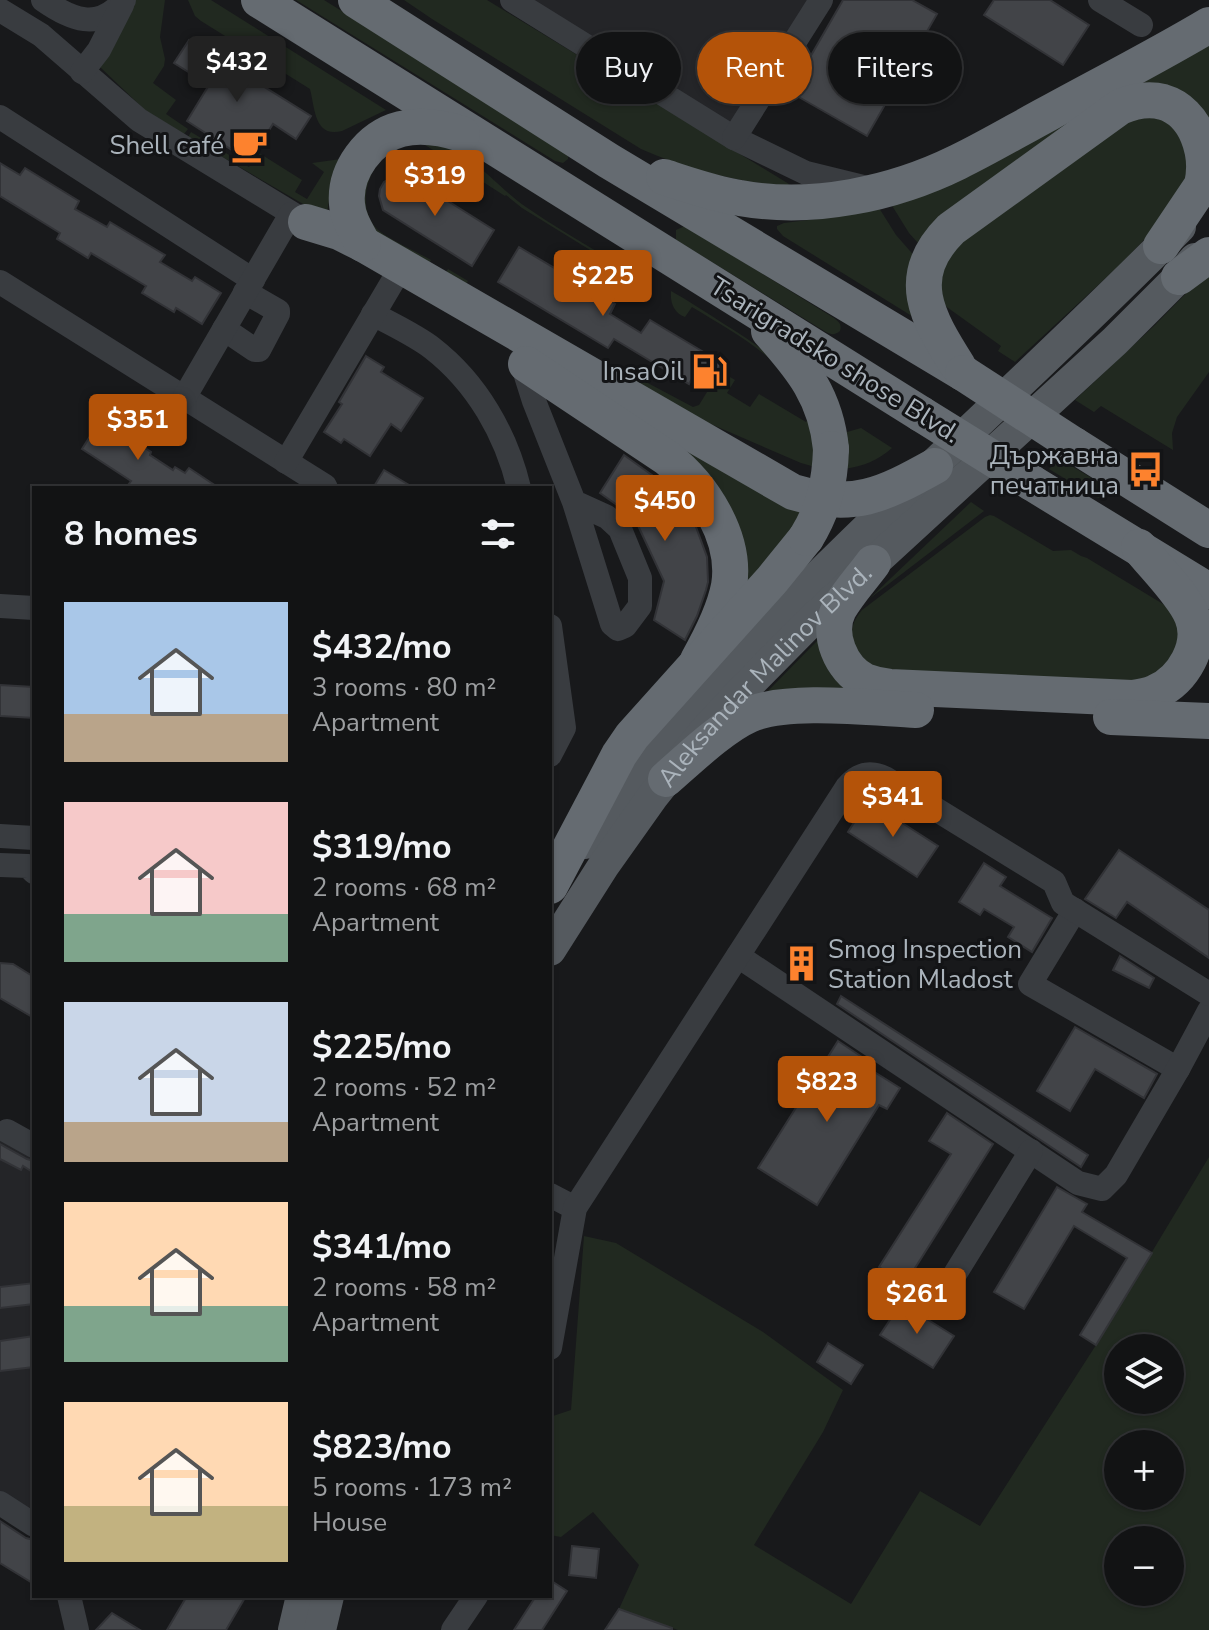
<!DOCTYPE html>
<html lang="en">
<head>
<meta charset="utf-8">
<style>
	:root { --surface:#121314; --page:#1f2022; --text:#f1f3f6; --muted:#9c9ea0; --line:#313234; --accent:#b45309 }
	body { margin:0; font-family:"Nunito Sans",sans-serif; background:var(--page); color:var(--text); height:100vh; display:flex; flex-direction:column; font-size:30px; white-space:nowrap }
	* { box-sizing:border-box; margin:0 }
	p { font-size:26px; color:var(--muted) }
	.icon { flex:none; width:44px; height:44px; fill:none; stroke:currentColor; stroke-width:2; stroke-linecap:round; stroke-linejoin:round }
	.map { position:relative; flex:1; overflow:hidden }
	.side { position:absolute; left:32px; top:486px; width:520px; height:1112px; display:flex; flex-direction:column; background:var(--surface); border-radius:0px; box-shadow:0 2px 6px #0004,0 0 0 2px var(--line) }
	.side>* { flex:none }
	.top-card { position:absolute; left:576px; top:32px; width:512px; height:72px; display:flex; gap:16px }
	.controls { position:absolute; left:1104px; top:1334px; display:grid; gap:16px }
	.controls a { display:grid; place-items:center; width:80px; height:80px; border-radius:50%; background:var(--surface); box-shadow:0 2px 6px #0004,0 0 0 2px var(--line); font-size:40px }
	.price { position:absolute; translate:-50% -68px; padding:0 18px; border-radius:8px; background:var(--accent); color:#fff; font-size:26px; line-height:52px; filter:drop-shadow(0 2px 4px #0008) }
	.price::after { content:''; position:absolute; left:50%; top:48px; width:24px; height:18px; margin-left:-12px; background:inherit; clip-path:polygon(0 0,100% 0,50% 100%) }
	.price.active { background:#222; color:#fff }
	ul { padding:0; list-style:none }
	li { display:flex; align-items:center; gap:24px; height:200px; padding:0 32px }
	li span { display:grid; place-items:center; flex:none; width:224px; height:160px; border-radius:0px; color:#555 }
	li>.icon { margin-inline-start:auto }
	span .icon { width:96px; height:96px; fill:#fffc; stroke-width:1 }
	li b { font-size:34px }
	h2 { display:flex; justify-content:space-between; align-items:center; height:96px; padding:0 32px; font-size:34px }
	.chip { padding:0 28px; border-radius:36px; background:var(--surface); box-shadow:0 2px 6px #0004,0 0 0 2px var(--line); font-size:28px; line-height:72px }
	.chip.active { background:var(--accent); color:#fff }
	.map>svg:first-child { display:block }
</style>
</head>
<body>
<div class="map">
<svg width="1209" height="1630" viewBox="0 0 1209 1630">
	<rect width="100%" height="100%" fill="#18191b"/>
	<g fill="#242528">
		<polygon points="512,0 821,0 734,138"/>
		<polygon points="0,1127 34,1146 34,1525 0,1503"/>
	</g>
	<g fill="#212920" fill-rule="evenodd">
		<polygon points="133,0 165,0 160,37 165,59 164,66 153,83 176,100 166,114 188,129 184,134 146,111 99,66"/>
		<path d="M188 0H211L386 110 342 131C314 138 315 108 310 89L201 21 195 16Z"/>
		<polygon points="296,0 324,0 550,141 568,156 568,159 563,163 555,161"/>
		<path d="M404 0H487L789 184 788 186C736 182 688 170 641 149L432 19Z"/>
		<polygon points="1209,42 1209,128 1174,95 918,243 909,233 891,204"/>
		<polygon points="1154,111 1192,145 1182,200 1122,263 1015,362 998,351 1001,346 944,305 938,269 941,258 1124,117"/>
		<polygon points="191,132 249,167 259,153 302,180 295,192 307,199 324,172 312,163 341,159 333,176 327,213 322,215 188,137"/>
		<path d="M418 138C465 141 491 183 526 207 561 231 597 251 633 273L630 278 628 277 629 274 522 208 506 195 505 196 422 143C414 143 405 144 398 147 370 160 354 203 376 228 384 237 419 253 431 260L429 264 446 272 448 269 468 281 464 287 462 286 464 282 449 273 446 278C415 260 364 242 361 201 360 188 364 176 372 166 384 148 397 141 418 138Z"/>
		<polygon points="879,208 896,235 917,259 915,318 783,236 777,229 777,226 784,223 832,217"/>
		<path d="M685 226 834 318C839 322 842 324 840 331 835 335 832 335 826 332L676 240V230Z"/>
		<polygon points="1209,270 1209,372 1177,417 1172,433 1173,450 1101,406 1094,412 1075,400 1155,325"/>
		<path d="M671 291C689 301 707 313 724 324 784 361 819 390 815 467L801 463 683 412 627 379 625 375 627 372 693 407 699 405 720 371 735 380 727 393 750 407 759 394 806 422 808 418C792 361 739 336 692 307L685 317C674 313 670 303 671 291Z"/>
		<path d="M861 428 892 448C877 461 864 466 844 469V436L847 432Z"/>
		<polygon points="672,436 803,510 800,518 746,585"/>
		<polygon points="1060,459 1103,485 1105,490 1104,495 1100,498 1095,497 1049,469"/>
		<polygon points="971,502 984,511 869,599"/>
		<path d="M990 515 994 516 1053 551 1071 550 1081 556 1087 558 1168 607 1186 640 1151 684 865 670C855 647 843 632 862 610L985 517Z"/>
		<polygon points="820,638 860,691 766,693"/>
		<path d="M1209 1157V1630H678L619 1609 639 1565 593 1512 561 1537 550 1535V1417L571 1410 584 1236 616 1243 763 1332 843 1390 823 1432 754 1545 851 1604 920 1491 980 1526 1096 1345ZM1118 1348H1170V1400H1118ZM1118 1444H1170V1496H1118ZM1118 1540H1170V1592H1118Z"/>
	</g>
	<g fill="#424448" stroke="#323337" stroke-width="2">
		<polygon points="843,0 912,0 937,14 867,136 790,92"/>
		<polygon points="994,0 1050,0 1089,25 1063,65 984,15"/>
		<polygon points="189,40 311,116 296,139 273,124 249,161 187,121 209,85 174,63"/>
		<polygon points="0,163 20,175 25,168 79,201 75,209 107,227 110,222 165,255 160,262 192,281 195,277 221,293 202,324 176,308 174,312 142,293 146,286 91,253 88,258 57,239 60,233 0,196"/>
		<polygon points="397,175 411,178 494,230 472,266 383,210 379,196 380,189 384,182"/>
		<polygon points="519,247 615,304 610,314 641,333 650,320 722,363 708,386 693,377 689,384 614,339 608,348 498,282"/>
		<polygon points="366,356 384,367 381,372 423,398 401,431 391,424 370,456 344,439 341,443 324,432 342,404 339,402"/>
		<polygon points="101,419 151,452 150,455 173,470 175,467 185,473 189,468 219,488 126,488 131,481 82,449"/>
		<polygon points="624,455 656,478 677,497 696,527 707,557 708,582 706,590 697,616 685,640 654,620 664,581 634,517 600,493"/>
		<polygon points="384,470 414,488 373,488"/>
		<polygon points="0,685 34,687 34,718 0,716"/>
		<polygon points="868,801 938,846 917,877 848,832"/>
		<polygon points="1119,850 1209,910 1209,958 1127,902 1116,918 1085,899"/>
		<polygon points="984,863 1006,877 1000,886 1052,918 1032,952 1008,937 1014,927 984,909 980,915 959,902"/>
		<polygon points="1120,956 1154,978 1149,988 1113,970"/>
		<polygon points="0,963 13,964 34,977 34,1018 0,998"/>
		<polygon points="841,996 1088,1155 1081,1167 837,1004"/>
		<polygon points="1075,1027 1157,1074 1144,1098 1095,1069 1070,1111 1037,1091"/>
		<polygon points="838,1041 871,1063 868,1068 900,1088 887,1109 879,1105 817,1205 758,1168"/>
		<polygon points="947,1113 993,1144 905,1284 879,1267 951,1154 929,1141"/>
		<polygon points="0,1144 27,1159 34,1161 34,1173 23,1166 21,1170 0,1159"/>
		<polygon points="1057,1187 1087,1204 1082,1212 1152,1253 1096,1345 1080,1335 1127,1258 1074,1226 1024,1309 994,1292"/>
		<polygon points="34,1283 34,1304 0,1308 0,1287"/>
		<polygon points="901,1303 954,1336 933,1368 880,1335"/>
		<polygon points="34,1336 34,1367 0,1371 0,1341"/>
		<polygon points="828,1343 863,1365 851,1384 817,1362"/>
		<polygon points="0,1521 26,1538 34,1540 34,1584 0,1563"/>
		<polygon points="572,1546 599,1549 596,1578 569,1575"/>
		<polygon points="550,1580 567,1591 542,1630 514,1630 536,1596 550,1596"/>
		<polygon points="187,1596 246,1596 226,1630 167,1630"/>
		<polygon points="619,1609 672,1628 672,1630 605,1630"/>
		<polygon points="112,1613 140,1630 96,1630"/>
	</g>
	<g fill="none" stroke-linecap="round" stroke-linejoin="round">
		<g stroke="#393c40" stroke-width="24">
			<path d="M43 0C70 19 99 32 124 0"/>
			<polyline points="512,0 734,138 806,173 867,188"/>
			<polyline points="1100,0 1141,25"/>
			<polyline points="0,10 41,35 139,120 306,222"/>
			<polyline points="82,72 99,50 122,5"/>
			<polyline points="0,117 253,280"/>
			<polyline points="734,138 821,0"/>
			<polyline points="0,282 325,486 326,488"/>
			<path d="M373 314C393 325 415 335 432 348 477 383 506 434 519 488"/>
			<polyline points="224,329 255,350 259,350 278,314 278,311 245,292"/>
			<polyline points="521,360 534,401 574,502 612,624 618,629 625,626 640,606 640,578 620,529 607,517 574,502"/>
			<polyline points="184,398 291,214"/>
			<polyline points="286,462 393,281"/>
			<polyline points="0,606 34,608"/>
			<polyline points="550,626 564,728 550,755"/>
			<polyline points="0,836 34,838"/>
			<polyline points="0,865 28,866 34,872"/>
			<polyline points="1075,910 1030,984 1178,1069"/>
			<polyline points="738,956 1078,1183 1102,1189 1116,1175 1178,1069 1209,1011"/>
			<polyline points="7,1131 34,1146"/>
			<polyline points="550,1195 575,1208"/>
			<polyline points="947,1287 1031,1151"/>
			<path d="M550 1348 575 1208 847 787C858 774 870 771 885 778L1054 882 1063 903 1209 994"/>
			<polyline points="0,1503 34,1525"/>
			<polyline points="69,1596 77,1630"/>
			<polyline points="453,1630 476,1596"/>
		</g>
		<g stroke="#555a5f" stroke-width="32">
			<path d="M585 843C628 786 671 729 719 678 866 521 1029 380 1180 227"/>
			<path id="s1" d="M550 950 604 865 653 796 704 732 742 691 809 623 873 563 1115 341 1179 277 1195 259"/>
			<polyline points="294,1630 302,1596"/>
			<polyline points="320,1630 328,1596"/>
		</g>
		<g stroke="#656b71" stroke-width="36">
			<polyline points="259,0 921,414"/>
			<polyline points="356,0 609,161 963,373"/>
			<path d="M664 177C689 185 714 194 740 198 813 211 893 194 958 162 989 147 1019 129 1049 113 1102 84 1157 56 1209 25"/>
			<path d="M306 222 339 232 363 244 793 492C853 510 883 495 935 466"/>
			<path d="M363 244C356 231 348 219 347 204 344 171 369 137 401 129 421 124 443 128 462 134"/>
			<polyline points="1179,277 1209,255"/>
			<path d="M769 331C802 368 826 397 831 449"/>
			<path d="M526 364 667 458C703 486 737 538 729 586 724 612 711 637 698 660"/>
			<path d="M958 366C927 317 903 277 951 229L1120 107C1134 101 1148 98 1163 102 1197 112 1209 154 1202 185L1161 246"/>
			<polyline points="1074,445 1209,530"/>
			<polyline points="1032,483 1209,591"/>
			<path d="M873 563C862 578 848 593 839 609 826 634 841 669 865 681 873 684 881 686 890 687L1132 698C1140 697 1148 696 1156 692 1183 680 1204 645 1192 616 1183 594 1154 566 1139 547"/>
			<polyline points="1111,717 1209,721"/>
			<path d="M666 779C689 759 722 727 749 715 787 698 872 708 916 710"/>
			<polyline points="550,886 619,755 632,736 772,580 806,538"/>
		</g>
		<g stroke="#656b71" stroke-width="36">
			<polyline points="963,373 1074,445"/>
			<polyline points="921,414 1032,483"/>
			<path d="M806 538C824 509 830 482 831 449"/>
		</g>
	</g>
	<defs>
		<symbol id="cafe-bare" viewBox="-9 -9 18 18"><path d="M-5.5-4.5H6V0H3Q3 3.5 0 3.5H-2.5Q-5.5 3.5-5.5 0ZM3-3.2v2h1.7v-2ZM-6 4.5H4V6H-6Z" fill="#fd822e" stroke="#131416" stroke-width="2.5" paint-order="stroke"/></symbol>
		<symbol id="fuel-bare" viewBox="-9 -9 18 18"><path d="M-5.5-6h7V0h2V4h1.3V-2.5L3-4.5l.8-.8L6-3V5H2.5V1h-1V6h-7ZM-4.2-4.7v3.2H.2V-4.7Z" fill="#fd822e" stroke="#131416" stroke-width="2.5" paint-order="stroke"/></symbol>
		<symbol id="bus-bare" viewBox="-9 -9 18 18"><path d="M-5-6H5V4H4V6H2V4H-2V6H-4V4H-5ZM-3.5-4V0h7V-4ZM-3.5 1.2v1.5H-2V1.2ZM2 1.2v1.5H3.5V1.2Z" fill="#fd822e" stroke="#131416" stroke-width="2.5" paint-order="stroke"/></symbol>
		<symbol id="building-bare" viewBox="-9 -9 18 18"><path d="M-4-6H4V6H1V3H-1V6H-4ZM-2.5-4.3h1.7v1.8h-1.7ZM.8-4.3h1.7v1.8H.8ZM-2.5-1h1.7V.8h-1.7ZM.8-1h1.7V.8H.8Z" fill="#fd822e" stroke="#131416" stroke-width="2.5" paint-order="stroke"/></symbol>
	</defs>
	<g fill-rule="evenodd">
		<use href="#cafe-bare" x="224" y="120" width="51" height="51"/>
		<use href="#fuel-bare" x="684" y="346" width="51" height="51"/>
		<use href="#bus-bare" x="1120" y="444" width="51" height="51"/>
		<use href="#building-bare" x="776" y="938" width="51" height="51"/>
	</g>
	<g text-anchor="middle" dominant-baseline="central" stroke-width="6" stroke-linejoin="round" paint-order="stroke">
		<g font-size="26" fill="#aab3bb" stroke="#131416" text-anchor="end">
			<text x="224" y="145">Shell café</text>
			<text x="684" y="371">InsaOil</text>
			<text x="1119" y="455">Държавна<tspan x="1119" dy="30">печатница</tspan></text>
			<text x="828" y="949" text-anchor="start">Smog Inspection<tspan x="828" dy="30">Station Mladost</tspan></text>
		</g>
		<g font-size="26" fill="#aab3bb" stroke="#131416">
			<text transform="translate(835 360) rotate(32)">Tsarigradsko shose Blvd.</text>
			<text stroke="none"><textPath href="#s1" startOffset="350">Aleksandar Malinov Blvd.</textPath></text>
		</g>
	</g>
</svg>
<div class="controls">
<a><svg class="icon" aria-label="layers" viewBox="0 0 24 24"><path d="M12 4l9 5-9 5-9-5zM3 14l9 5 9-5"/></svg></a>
<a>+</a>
<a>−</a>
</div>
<b class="price active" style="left:237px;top:104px">$432</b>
<b class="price" style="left:435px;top:218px">$319</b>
<b class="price" style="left:603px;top:318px">$225</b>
<b class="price" style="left:138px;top:462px">$351</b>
<b class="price" style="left:665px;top:543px">$450</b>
<b class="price" style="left:893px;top:839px">$341</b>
<b class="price" style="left:827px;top:1124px">$823</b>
<b class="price" style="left:917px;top:1336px">$261</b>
<div class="top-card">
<a class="chip">Buy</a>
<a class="chip active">Rent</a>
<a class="chip">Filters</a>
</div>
<section class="side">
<h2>8 homes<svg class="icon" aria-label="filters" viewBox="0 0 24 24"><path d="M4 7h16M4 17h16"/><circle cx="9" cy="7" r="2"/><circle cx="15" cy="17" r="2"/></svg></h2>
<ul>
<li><span style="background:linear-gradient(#a9c7e8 70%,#b9a48a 0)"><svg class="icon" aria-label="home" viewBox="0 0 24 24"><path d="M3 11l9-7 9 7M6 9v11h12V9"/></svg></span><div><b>$432/mo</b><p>3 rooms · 80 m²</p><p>Apartment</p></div></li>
<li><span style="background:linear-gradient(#f6c9c9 70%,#7fa58c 0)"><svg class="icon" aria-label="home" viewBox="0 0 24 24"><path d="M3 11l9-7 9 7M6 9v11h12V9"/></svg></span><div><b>$319/mo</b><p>2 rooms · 68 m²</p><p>Apartment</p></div></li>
<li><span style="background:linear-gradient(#c9d6e8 75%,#b9a48a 0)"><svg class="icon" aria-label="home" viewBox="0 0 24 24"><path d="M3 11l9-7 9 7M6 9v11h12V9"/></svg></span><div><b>$225/mo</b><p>2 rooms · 52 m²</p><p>Apartment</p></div></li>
<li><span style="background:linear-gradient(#ffd9b3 65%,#7fa58c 0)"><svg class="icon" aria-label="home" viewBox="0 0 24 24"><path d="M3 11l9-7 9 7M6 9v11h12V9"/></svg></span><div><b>$341/mo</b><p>2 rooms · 58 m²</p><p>Apartment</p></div></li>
<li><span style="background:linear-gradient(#ffd9b3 65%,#c2b280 0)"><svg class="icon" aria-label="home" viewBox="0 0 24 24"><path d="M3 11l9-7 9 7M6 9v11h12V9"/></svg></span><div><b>$823/mo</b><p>5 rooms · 173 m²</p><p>House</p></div></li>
</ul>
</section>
</div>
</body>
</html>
